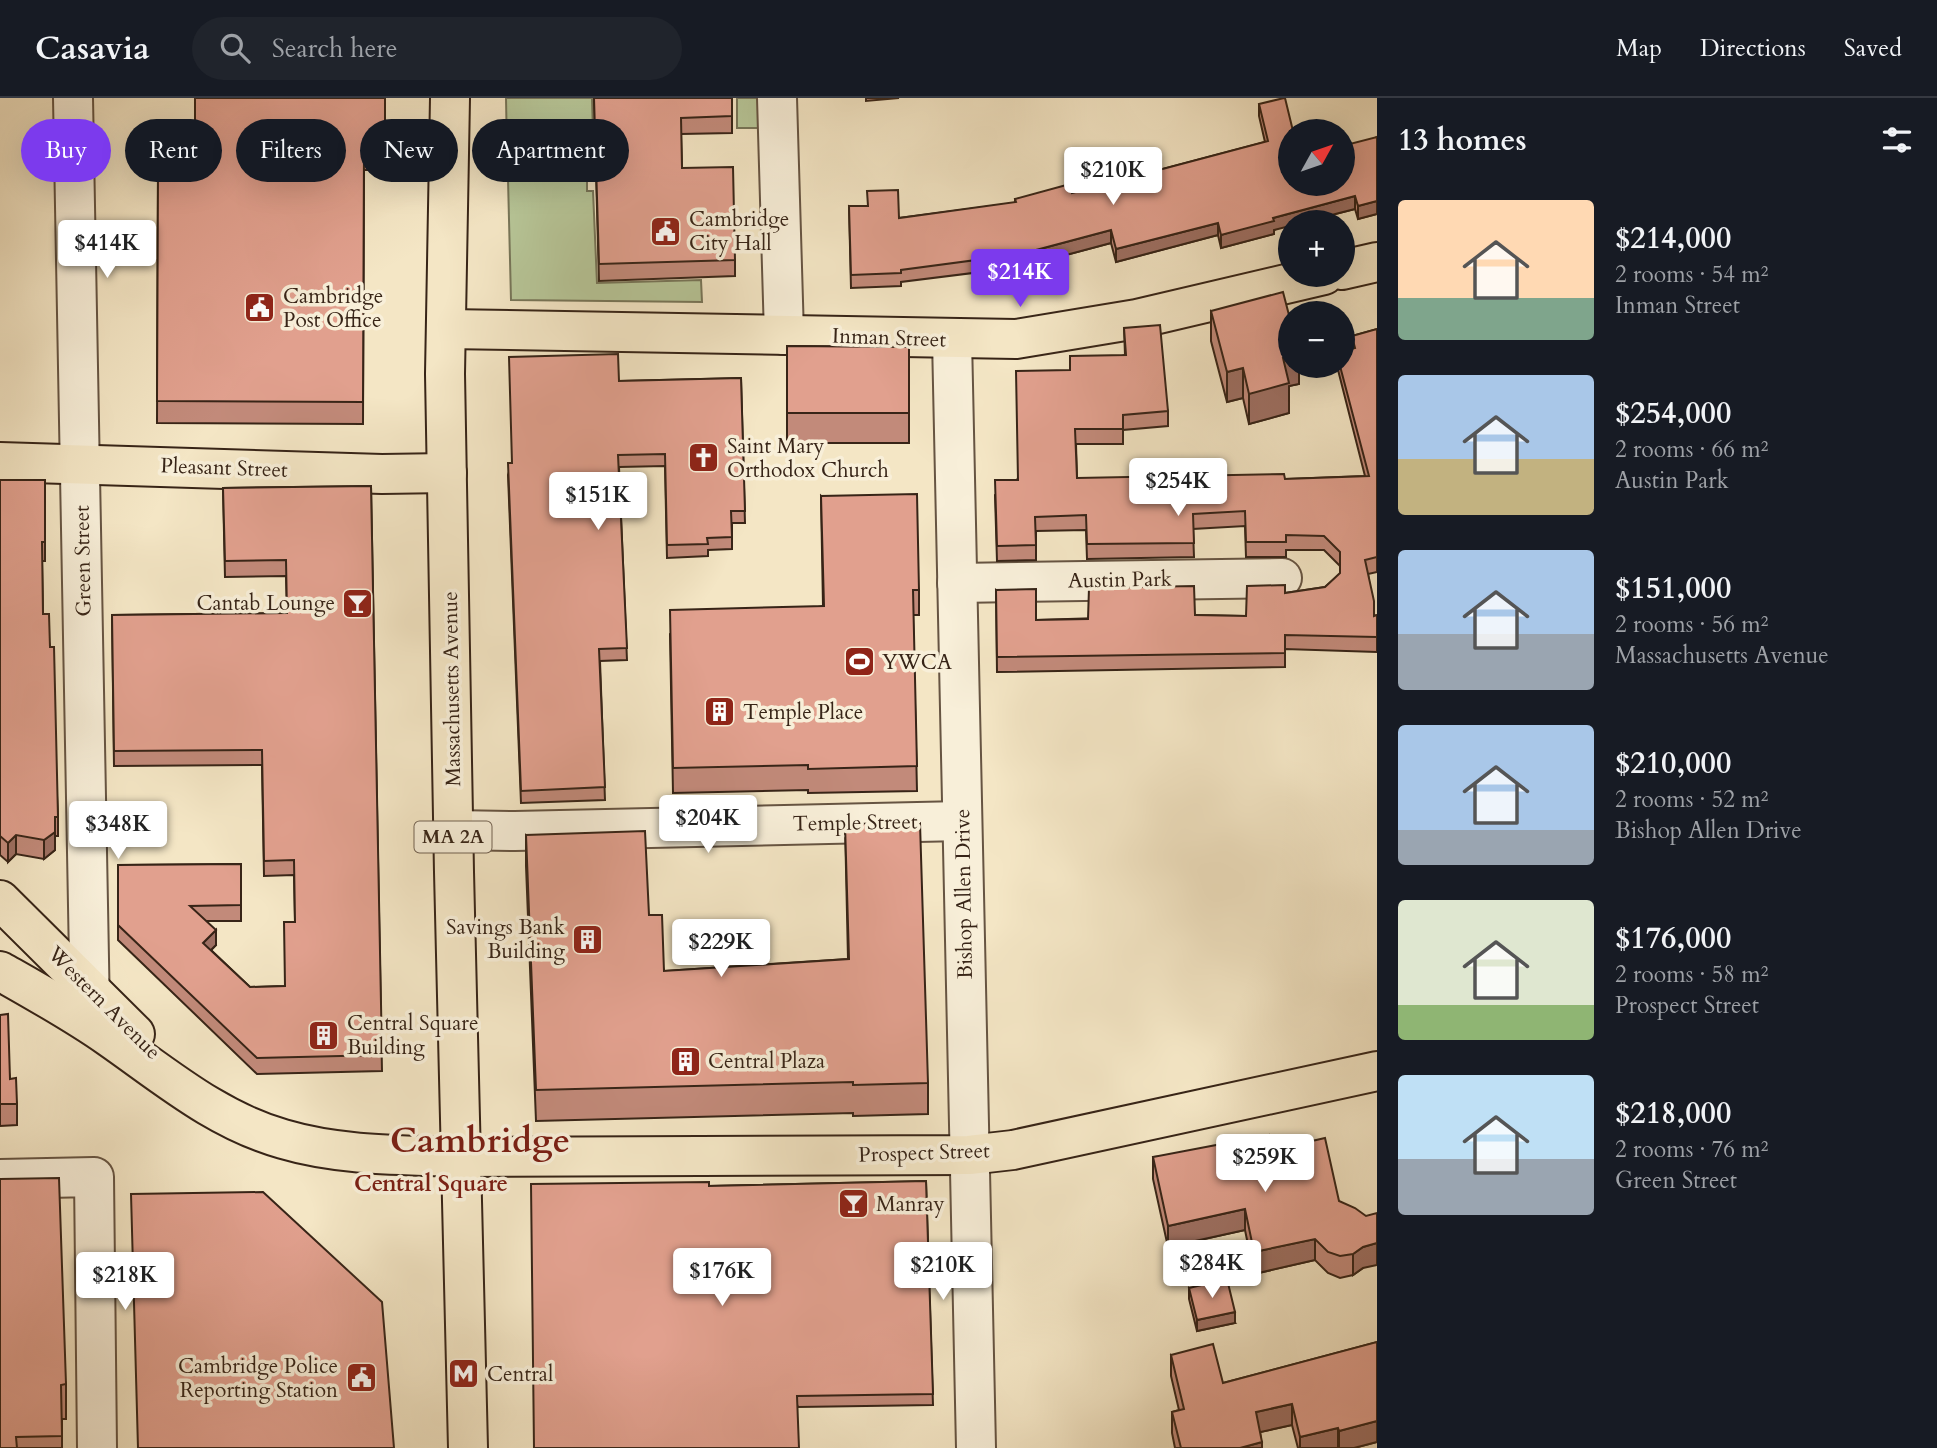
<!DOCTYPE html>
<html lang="en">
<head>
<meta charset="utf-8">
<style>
	:root { --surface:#171b24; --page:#20242c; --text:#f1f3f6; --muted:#9ea1a6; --line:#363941; --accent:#7c3aed }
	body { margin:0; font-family:Cardo,serif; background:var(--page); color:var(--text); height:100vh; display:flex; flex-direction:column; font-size:26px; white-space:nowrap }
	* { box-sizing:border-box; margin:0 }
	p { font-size:23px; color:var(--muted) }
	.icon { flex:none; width:38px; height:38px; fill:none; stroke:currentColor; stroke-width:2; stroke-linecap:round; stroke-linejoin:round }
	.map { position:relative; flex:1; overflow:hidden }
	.side { display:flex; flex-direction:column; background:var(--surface); width:560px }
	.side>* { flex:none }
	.banner { position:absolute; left:21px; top:21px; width:665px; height:63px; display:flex; gap:14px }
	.needle { width:46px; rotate:50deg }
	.fabs { position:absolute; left:1278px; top:21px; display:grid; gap:14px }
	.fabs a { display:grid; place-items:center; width:77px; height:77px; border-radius:50%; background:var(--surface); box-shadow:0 7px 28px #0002; font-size:35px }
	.price { position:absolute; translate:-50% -60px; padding:0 16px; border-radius:7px; background:#fff; color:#222; font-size:23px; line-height:46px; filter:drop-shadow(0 2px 4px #0008) }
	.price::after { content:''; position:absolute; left:50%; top:42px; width:21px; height:16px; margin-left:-10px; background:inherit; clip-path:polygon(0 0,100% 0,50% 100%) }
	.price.current { background:var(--accent); color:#fff }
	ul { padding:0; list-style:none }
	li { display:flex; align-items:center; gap:21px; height:175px; padding:0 21px }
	li span { display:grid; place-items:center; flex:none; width:196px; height:140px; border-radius:7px; color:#555 }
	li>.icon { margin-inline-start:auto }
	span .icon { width:84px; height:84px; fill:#fffc; stroke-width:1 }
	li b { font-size:30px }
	h2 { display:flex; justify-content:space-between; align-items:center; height:84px; padding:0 21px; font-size:30px }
	.pill { padding:0 24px; border-radius:32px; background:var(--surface); box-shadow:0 7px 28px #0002; font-size:24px; line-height:63px }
	.pill.current { background:var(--accent); color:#fff }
	header { display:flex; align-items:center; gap:42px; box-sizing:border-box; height:98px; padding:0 35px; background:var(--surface); border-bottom:2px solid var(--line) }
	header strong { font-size:33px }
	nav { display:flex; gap:38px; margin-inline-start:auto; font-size:24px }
	.search { width:490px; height:63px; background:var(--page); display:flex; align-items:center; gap:18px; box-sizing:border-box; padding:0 24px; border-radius:38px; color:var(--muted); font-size:26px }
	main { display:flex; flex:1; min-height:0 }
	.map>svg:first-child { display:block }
</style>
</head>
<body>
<header>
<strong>Casavia</strong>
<div class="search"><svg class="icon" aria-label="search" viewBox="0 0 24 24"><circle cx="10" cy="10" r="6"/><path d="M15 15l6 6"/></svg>Search here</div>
<nav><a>Map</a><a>Directions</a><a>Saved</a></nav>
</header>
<main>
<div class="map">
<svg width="1377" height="1350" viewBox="0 0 1377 1350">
	<rect width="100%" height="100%" fill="#f4e6c5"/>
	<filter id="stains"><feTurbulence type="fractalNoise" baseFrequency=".00286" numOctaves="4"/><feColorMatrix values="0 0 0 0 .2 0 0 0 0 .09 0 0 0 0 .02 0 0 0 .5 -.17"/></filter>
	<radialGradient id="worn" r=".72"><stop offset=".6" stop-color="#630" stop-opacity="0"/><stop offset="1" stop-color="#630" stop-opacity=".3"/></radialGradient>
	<g fill="#b7c698" stroke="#777558" stroke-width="2">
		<polygon points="506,0 592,0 593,35 587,36 587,53 507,54"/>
		<polygon points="737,0 764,0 765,30 737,30"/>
		<polygon points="587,79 587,93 593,93 597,185 701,182 702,204 511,202 508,81"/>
	</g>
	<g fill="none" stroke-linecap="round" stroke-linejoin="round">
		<defs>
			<g id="minor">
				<polyline points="73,0 90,915"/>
				<polyline points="777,0 784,237"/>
				<polyline points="952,241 976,1350"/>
				<polyline points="957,485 1282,480"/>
				<polyline points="453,732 515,733 962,723"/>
				<polyline points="0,1081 94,1079 97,1350"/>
			</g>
			<g id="major">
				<polyline points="450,0 445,276 454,774 468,1350"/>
				<polyline points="1342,172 1377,164"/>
				<polyline points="447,231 1016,241 1137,221 1324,177"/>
				<polyline points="0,364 382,376 447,375"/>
				<polyline points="0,802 135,936"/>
				<path d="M0 873C37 894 75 915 109 939 165 978 216 1022 283 1041 340 1058 403 1057 462 1059L969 1057 1013 1052 1377 973"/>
			</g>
		</defs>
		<use href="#minor" stroke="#665442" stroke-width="42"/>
		<use href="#major" stroke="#372417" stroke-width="42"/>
		<use href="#minor" stroke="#f8efd9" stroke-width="38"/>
		<use href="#major" stroke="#f4e6c5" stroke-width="38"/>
	</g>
	<g fill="#c28a7a" stroke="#372417" stroke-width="2">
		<polygon points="385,0 385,72 364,72 363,326 157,325 158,74 195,74"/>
		<polygon points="594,0 732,0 732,35 681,36 682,70 735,162 735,178 599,183"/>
		<polygon points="866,0 899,0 866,3"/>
		<polygon points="1259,6 1290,86 1377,39 1377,116 1358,121 1355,111 1304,124 1290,124 1274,132 1274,136 1221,150 1218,137 1116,164 1111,145 1021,169 901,184 901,188 851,190 849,108 899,120 1015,105 1015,101 1072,95 1265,44 1259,18"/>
		<polygon points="1211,213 1299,268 1299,286 1289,288 1289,315 1249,326 1243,300 1227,304 1211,243"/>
		<polygon points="1124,230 1168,313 1168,328 1123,332 1123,346 1076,346 1077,380 1285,381 1365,378 1337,268 1342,268 1352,251 1352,238 1377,231 1377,474 1368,476 1374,518 1377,517 1377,554 1285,551 1285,569 997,574 996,492 1036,522 1195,517 1246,518 1285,495 1325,489 1340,476 1340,468 1324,452 1286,452 1286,459 1246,459 1245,428 1193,431 1194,459 1087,461 1086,432 1036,433 1036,462 997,463 995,397 1017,382 1070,272 1125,257"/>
		<polygon points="787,248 909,249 909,345 787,345"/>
		<polygon points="741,280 745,425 732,425 732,451 708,452 708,458 667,460 665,368 619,369 627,562 600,563 605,702 521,705 508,377 512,365 619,283"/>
		<polygon points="0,382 45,382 45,463 42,463 43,516 50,549 58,719 58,738 55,738 55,752 44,761 16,756 8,764 0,757"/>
		<polygon points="371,388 382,973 257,976 118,842 118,767 241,766 241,823 206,823 216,847 211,852 250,889 285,888 295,824 294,777 264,778 262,667 114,668 112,517 287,515 286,478 225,479 223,390"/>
		<polygon points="821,398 919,492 919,517 913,517 917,693 808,695 808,692 673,695 670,536 823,508"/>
		<polygon points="845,726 928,985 928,1016 853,1018 853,1015 536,1023 526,768 526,737 649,817 664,873 848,861"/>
		<polygon points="0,917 10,981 17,1006 17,1027 0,1028"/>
		<polygon points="1273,1052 1339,1103 1363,1170 1353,1177 1340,1180 1328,1175 1315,1162 1254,1176 1245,1132 1168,1149 1153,1081 1153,1059"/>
		<polygon points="0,1081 66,1286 66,1321 62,1321 62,1350 0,1350"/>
		<polygon points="926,1083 933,1307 798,1309 709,1088"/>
		<polygon points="1189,1190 1235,1225 1197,1233 1189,1201"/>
		<polygon points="1377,1244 1377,1344 1354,1350 1298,1350 1292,1327 1260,1334 1262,1350 1175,1350 1172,1335 1172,1314 1179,1312 1171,1278 1171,1257 1223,1285"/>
	</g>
	<g fill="#9e7063" stroke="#372417" stroke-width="2">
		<polygon points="1355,98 1355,111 1304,124 1290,124 1290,128 1274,132 1274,136 1221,150 1221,137 1273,120"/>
		<polygon points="1377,103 1377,116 1358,121 1358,108"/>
		<polygon points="1218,125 1218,137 1116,164 1116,151"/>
		<polygon points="1111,132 1111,145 1021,169 1021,156"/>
		<polygon points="1290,258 1290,268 1299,268 1299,286 1289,288 1289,315 1249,326 1249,296 1283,260"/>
		<polygon points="1243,270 1243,300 1227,304 1227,274"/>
		<polygon points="55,734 55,752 44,761 44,742"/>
		<polygon points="16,737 16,756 8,764 8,745"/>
		<polygon points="216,832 216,847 203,860 203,845"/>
		<polygon points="1245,1111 1245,1132 1168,1149 1168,1128"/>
		<polygon points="1315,1141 1315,1162 1254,1176 1254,1154"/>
		<polygon points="1377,1145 1377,1167 1363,1170 1353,1177 1353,1156 1363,1149"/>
		<polygon points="1235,1214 1235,1225 1197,1233 1197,1222"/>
		<polygon points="1292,1306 1292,1327 1256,1335 1256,1314"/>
		<polygon points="1377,1323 1377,1344 1354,1350 1339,1350 1339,1333"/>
		<polygon points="1338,1330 1338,1350 1300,1350 1300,1339"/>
		<polygon points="1262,1344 1262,1350 1240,1350"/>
	</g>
	<g fill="#e1a08e" stroke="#372417" stroke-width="2">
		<polygon points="195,0 385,0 385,51 364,50 363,304 157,303 158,74 195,74"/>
		<polygon points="594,0 732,0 732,18 681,20 682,70 733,69 735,162 599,166"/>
		<polygon points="1284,0 1285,0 1293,33 1290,33 1290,86 1342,86 1342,48 1377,39 1377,103 1358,108 1355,98 1273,120 1274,123 1221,137 1218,125 1116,151 1111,132 1021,156 901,172 901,175 851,177 849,108 868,108 867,93 898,92 899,120 1016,104 1015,101 1070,86 1072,95 1268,43 1259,6"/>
		<polygon points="1323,29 1324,33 1305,33"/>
		<polygon points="1283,194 1290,221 1290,258 1283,260 1289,285 1249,296 1243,270 1227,274 1211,213"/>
		<polygon points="1160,227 1168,313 1123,317 1123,331 1075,331 1077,380 1284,376 1285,381 1369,378 1340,268 1342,268 1342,253 1355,250 1352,238 1377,231 1377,459 1365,462 1374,503 1374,518 1377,517 1377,539 1285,537 1285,555 997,559 996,492 1036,491 1036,522 1088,521 1089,490 1194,488 1195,517 1246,518 1247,488 1285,487 1285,495 1325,489 1340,475 1340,454 1324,438 1286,437 1286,444 1246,444 1245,413 1193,416 1194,445 1087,446 1086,417 1035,419 1036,447 997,448 995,382 1018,382 1016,273 1070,272 1070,258 1126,257 1124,230"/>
		<polygon points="787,248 909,249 909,315 787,315"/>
		<polygon points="618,256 619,283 741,280 745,413 731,413 732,439 707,440 708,446 667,447 665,356 618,357 627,550 599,551 605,689 521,693 508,365 512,365 509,259"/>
		<polygon points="0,382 45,382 45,444 42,444 43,516 49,516 50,549 54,549 58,719 55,719 55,734 44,742 16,737 8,745 0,738"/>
		<polygon points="371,388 382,957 257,960 118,827 118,767 241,766 241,807 190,808 216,832 203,845 250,889 285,888 284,824 295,824 294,762 264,763 262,652 114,653 112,517 287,515 286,462 225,463 223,390"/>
		<polygon points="917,396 919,492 913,492 917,668 808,671 808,667 673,670 670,512 824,508 821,398"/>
		<polygon points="920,725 928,985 853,987 853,984 536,992 526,737 645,733 649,817 662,817 664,873 849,861 845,726"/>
		<polygon points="8,916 10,981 16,980 17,1006 0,1006 0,917"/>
		<polygon points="1269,1037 1273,1052 1325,1040 1339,1103 1355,1110 1366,1118 1377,1115 1377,1145 1363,1149 1353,1156 1340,1158 1328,1154 1315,1141 1254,1154 1245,1111 1168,1128 1153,1059"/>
		<polygon points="59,1080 66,1286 61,1287 62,1338 16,1339 17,1350 0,1350 0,1081"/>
		<polygon points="926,1083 933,1296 797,1298 799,1350 534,1350 531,1086 709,1084 709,1088"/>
		<polygon points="263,1094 382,1204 394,1350 138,1350 131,1096"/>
		<polygon points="1227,1181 1235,1214 1197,1222 1189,1190"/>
		<polygon points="1377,1244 1377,1323 1339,1333 1338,1330 1300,1339 1292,1306 1256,1314 1262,1344 1240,1350 1181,1350 1172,1314 1184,1311 1171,1257 1213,1246 1223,1285"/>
	</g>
	<defs>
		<symbol id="civic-square" viewBox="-11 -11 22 22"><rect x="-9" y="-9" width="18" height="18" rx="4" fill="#8f2418" stroke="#f8efd9"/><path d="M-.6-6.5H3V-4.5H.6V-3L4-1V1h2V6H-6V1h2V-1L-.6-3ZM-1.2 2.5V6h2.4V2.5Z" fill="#fff"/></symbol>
		<symbol id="church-square" viewBox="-11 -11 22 22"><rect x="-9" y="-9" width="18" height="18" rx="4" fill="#8f2418" stroke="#f8efd9"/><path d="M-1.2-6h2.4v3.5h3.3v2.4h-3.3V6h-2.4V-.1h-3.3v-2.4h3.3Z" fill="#fff"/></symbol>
		<symbol id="bar-square" viewBox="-11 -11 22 22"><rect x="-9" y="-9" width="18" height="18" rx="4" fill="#8f2418" stroke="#f8efd9"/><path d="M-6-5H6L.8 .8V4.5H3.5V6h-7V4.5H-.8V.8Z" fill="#fff"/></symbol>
		<symbol id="stadium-square" viewBox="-11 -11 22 22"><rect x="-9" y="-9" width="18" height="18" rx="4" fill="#8f2418" stroke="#f8efd9"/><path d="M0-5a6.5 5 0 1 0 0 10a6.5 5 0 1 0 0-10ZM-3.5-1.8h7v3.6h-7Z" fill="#fff"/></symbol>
		<symbol id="building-square" viewBox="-11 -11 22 22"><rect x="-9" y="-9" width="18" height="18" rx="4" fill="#8f2418" stroke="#f8efd9"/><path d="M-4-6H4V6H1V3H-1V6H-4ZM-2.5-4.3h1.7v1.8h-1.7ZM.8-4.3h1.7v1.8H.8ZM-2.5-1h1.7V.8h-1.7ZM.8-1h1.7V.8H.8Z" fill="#fff"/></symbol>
		<symbol id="metro-square" viewBox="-11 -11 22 22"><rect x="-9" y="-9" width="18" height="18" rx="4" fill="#8f2418" stroke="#f8efd9"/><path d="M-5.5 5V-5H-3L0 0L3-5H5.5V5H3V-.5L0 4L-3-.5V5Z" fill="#fff"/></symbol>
	</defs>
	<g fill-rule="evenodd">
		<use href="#civic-square" x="648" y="116" width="35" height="35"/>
		<use href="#civic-square" x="242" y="192" width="35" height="35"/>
		<use href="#church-square" x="686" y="342" width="35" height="35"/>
		<use href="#bar-square" x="340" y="488" width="35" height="35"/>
		<use href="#stadium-square" x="842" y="546" width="35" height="35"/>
		<use href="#building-square" x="702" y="596" width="35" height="35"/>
		<use href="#building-square" x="570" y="824" width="35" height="35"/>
		<use href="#building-square" x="306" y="920" width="35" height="35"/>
		<use href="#building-square" x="668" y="946" width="35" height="35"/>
		<use href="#bar-square" x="836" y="1088" width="35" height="35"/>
		<use href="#metro-square" x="446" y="1258" width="35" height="35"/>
		<use href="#civic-square" x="344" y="1262" width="35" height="35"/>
	</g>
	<g text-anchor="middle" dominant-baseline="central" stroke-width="7" stroke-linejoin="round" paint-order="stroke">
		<rect fill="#f8efd9" stroke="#716151" stroke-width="2" x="414.5" y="723.5" width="77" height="31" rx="5"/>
		<g font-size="19" font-weight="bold" fill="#372417">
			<text x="453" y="739">MA 2A</text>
		</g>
		<g font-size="21" fill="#372417" stroke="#f8efd9" text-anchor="start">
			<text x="689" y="121">Cambridge<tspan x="689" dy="24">City Hall</tspan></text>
			<text x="283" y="198">Cambridge<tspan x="283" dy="24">Post Office</tspan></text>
			<text x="727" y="348">Saint Mary<tspan x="727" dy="24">Orthodox Church</tspan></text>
			<text x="335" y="505" text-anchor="end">Cantab Lounge</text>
			<text x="882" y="564">YWCA</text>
			<text x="743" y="614">Temple Place</text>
			<text x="565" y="829" text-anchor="end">Savings Bank<tspan x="565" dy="24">Building</tspan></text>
			<text x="347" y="925">Central Square<tspan x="347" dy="24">Building</tspan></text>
			<text x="708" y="963">Central Plaza</text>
			<text x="876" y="1106">Manray</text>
			<text x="338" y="1268" text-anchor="end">Cambridge Police<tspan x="338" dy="24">Reporting Station</tspan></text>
			<text x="487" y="1276">Central</text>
		</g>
		<g font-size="21" fill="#372417" stroke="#f8efd9">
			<text transform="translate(889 240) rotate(2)">Inman Street</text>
			<text transform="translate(224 370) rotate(2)">Pleasant Street</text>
			<text transform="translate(83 463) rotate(-91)">Green Street</text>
			<text transform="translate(1120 482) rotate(-1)">Austin Park</text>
			<text transform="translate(452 591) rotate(-91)">Massachusetts Avenue</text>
			<text transform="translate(855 725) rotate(-1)">Temple Street</text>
			<text transform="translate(964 796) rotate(-91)">Bishop Allen Drive</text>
			<text transform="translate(104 905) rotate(45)">Western Avenue</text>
			<text transform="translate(924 1055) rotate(-2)">Prospect Street</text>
		</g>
		<g font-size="23" font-weight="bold" fill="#7a1f14" stroke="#f8efd9">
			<text x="431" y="1085">Central Square</text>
		</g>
		<g font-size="35" font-weight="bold" fill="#7a1f14" stroke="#f8efd9">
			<text x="480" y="1043">Cambridge</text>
		</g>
	</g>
	<rect width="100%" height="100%" filter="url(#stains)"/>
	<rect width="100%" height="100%" fill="url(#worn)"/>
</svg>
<div class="fabs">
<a><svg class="needle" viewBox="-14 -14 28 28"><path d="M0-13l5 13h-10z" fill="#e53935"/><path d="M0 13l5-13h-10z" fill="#9ea1a6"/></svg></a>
<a>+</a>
<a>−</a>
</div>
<b class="price" style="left:1113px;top:109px">$210K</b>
<b class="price" style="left:107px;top:182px">$414K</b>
<b class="price current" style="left:1020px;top:211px">$214K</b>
<b class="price" style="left:1178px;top:420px">$254K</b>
<b class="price" style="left:598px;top:434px">$151K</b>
<b class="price" style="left:708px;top:757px">$204K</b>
<b class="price" style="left:118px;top:763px">$348K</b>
<b class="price" style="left:721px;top:881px">$229K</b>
<b class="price" style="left:1265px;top:1096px">$259K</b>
<b class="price" style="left:1212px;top:1202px">$284K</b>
<b class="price" style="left:943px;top:1204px">$210K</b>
<b class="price" style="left:722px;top:1210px">$176K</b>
<b class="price" style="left:125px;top:1214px">$218K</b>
<div class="banner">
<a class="pill current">Buy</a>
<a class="pill">Rent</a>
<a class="pill">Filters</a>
<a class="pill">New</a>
<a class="pill">Apartment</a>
</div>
</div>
<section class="side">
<h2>13 homes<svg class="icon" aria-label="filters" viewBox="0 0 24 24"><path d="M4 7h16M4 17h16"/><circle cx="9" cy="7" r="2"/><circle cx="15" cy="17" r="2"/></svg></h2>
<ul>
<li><span style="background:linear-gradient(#ffd9b3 70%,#7fa58c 0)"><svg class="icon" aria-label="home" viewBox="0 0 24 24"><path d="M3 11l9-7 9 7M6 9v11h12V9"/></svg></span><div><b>$214,000</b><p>2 rooms · 54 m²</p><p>Inman Street</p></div></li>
<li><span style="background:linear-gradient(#a9c7e8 60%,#c2b280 0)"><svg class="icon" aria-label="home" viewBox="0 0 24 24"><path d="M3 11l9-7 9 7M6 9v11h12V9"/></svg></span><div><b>$254,000</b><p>2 rooms · 66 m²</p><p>Austin Park</p></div></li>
<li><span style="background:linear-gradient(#a9c7e8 60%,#9aa5b1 0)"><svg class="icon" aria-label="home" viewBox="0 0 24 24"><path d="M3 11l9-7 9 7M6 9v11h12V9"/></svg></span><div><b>$151,000</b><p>2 rooms · 56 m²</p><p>Massachusetts Avenue</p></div></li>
<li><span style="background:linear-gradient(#a9c7e8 75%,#9aa5b1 0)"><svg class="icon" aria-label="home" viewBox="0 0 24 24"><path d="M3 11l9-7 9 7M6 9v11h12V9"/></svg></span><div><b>$210,000</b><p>2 rooms · 52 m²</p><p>Bishop Allen Drive</p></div></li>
<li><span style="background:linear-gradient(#dfe7d0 75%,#8fb573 0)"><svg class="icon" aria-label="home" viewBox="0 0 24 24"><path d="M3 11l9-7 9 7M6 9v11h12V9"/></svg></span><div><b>$176,000</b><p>2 rooms · 58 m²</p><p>Prospect Street</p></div></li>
<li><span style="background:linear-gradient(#bfe0f5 60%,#9aa5b1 0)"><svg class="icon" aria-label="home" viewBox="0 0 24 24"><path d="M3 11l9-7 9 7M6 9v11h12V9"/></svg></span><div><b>$218,000</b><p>2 rooms · 76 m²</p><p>Green Street</p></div></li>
</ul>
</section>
</main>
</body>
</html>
